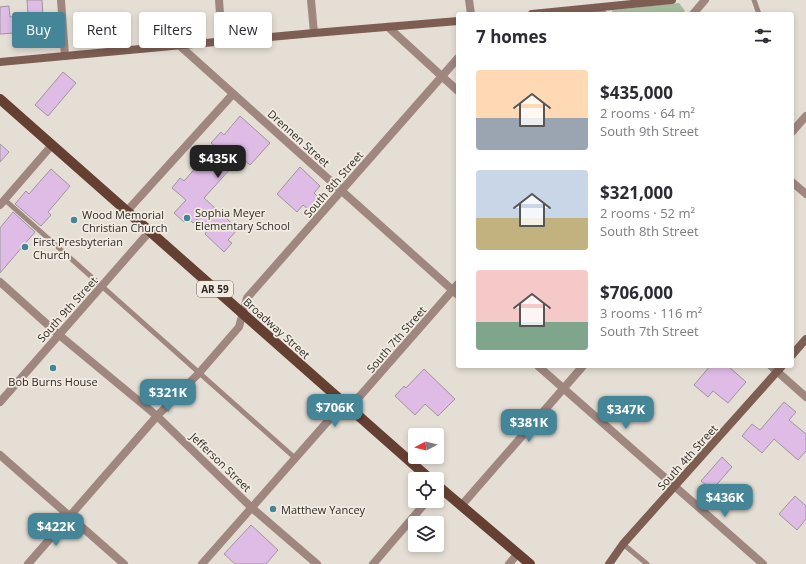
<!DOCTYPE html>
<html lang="en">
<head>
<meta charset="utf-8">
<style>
	:root { --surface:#fff; --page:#f2f2f3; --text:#2b2b33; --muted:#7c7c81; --accent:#458598 }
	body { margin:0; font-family:"Open Sans",sans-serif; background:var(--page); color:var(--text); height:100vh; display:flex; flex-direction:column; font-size:15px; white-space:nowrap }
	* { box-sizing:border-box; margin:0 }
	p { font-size:13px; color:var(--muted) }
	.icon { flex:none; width:22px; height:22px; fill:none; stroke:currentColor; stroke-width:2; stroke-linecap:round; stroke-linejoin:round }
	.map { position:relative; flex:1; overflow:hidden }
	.panel { position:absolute; left:456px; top:12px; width:338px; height:356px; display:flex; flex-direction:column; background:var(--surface); border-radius:4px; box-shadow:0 2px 6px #0003 }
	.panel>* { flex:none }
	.banner { position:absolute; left:12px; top:12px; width:380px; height:36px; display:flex; gap:8px }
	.needle { width:26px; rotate:263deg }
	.tools { position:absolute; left:408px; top:428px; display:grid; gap:8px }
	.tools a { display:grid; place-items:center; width:36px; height:36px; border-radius:4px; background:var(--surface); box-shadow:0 2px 6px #0003; font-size:20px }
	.price { position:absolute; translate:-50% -34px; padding:0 9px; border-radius:8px; background:var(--accent); color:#fff; font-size:13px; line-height:26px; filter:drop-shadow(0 1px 2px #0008) }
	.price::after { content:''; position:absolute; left:50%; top:24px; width:12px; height:9px; margin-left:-6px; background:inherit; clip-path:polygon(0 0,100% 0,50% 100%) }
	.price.selected { background:#222; color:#fff }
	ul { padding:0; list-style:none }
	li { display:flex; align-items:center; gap:12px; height:100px; padding:0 20px }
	li span { display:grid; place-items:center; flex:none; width:112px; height:80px; border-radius:4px; color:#555 }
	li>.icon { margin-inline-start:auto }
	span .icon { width:48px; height:48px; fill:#fffc; stroke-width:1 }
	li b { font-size:17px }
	h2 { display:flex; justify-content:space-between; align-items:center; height:48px; padding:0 20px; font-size:17px }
	.chip { padding:0 14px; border-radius:4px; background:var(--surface); box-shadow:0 2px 6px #0003; font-size:14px; line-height:36px }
	.chip.selected { background:var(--accent); color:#fff }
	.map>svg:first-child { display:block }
</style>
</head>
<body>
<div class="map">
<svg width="806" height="564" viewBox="0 0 806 564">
	<rect width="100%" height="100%" fill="#e5ded4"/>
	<polygon fill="#a6bb9c" points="679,3 685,11 683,14 613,14 612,13 612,10"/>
	<g fill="#dfbce6" stroke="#9d959e">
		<polygon points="27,0 42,0 44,31 0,34 0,7 9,6 10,17 28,15"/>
		<polygon points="63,72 76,83 48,116 35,105"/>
		<polygon points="240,116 270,143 250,165 241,157 204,198 238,229 228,240 232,243 224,252 205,234 208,229 197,219 193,223 188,218 184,222 174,213 186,200 172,188 180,178 184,181 215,146 211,143 221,132 224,135"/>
		<polygon points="0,144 9,152 0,162"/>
		<polygon points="300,167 320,186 314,193 319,198 309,210 303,205 297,212 277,194"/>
		<polygon points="51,169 70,186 48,212 51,215 41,226 15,204 26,191 29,194"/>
		<polygon points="13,212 35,232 0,273 0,228"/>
		<polygon points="710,366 728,366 746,382 728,403 713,391 708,397 694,385"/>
		<polygon points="424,369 455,399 438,416 425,404 415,415 395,396 404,386 406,388"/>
		<polygon points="784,402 796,412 789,420 806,434 806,451 798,460 774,439 762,453 742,436 752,424 760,430"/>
		<polygon points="722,457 732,467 712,490 701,481"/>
		<polygon points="795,496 806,506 806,519 797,530 779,514"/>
		<polygon points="251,525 278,550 266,564 235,564 224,554"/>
	</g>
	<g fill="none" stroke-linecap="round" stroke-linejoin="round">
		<g stroke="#9f8780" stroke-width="5">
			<polyline points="754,0 759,14"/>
			<polyline points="5,200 295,458"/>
			<polyline points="623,544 647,564"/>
		</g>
		<g stroke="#9f8780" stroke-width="8">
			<polyline points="61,0 65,56"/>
			<polyline points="219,0 222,42"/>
			<polyline points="311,0 314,33"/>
			<polyline points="469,0 471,14"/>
			<polyline points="596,8 603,14"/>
			<polyline points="693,14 705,0"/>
			<polyline points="388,27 458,91"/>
			<polyline points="180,46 458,295"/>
			<polyline points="792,132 806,116"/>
			<polyline points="792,182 806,194"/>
			<polyline points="0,205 52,145"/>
			<polyline points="127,211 233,94"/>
			<polyline points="0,282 58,334 157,416 252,508 317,564"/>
			<polyline points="538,366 763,564"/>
			<polyline points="771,366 806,397"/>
			<polyline points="0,402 150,231"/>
			<polyline points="0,455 124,564"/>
			<polyline points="461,506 583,366"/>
			<polyline points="28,564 157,416 199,373 239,327 247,298 458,58"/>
			<polyline points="202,564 335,413 360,396 458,284"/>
			<polyline points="373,564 427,501"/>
			<polyline points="509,564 518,553"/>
		</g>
		<g stroke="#7e5d53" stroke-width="8">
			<polyline points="532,14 672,0"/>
			<polyline points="0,62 314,33 458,21"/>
			<polyline points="792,355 806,339"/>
			<polyline points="609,564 623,544 782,366"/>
		</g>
		<g stroke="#663f33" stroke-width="10">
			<polyline points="0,99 430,479"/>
			<polyline points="437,485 530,564"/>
		</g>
	</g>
	<g fill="#458598" stroke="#f2ebe1" stroke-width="1.5">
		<circle cx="187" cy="218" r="4"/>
		<circle cx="74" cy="220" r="4"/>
		<circle cx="25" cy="247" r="4"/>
		<circle cx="53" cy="368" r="4"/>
		<circle cx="273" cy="509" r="4"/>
	</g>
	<g text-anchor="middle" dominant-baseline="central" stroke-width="3.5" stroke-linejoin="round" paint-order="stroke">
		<rect fill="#f2ebe1" stroke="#68645e" stroke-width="1" x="197" y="281" width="36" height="16" rx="3"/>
		<g font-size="10" font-weight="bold" fill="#2d2a26">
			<text x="215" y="289">AR 59</text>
		</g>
		<g font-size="11" fill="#2d2a26" stroke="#f2ebe1">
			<text transform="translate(299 138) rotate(42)">Drennen Street</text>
			<text transform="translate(333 184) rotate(-49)">South 8th Street</text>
			<text transform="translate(67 309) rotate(-48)">South 9th Street</text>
			<text transform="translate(277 328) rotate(42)">Broadway Street</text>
			<text transform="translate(396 339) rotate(-49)">South 7th Street</text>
			<text transform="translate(687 457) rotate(-48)">South 4th Street</text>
			<text transform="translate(221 462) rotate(44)">Jefferson Street</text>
		</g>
		<g font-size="11" fill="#2d2a26" stroke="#f2ebe1" text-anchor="start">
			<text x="195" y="212">Sophia Meyer<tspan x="195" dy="13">Elementary School</tspan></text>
			<text x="82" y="214">Wood Memorial<tspan x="82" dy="13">Christian Church</tspan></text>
			<text x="33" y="241">First Presbyterian<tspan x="33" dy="13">Church</tspan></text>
			<text x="53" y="381" text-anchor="middle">Bob Burns House</text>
			<text x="281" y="509">Matthew Yancey</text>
		</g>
	</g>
</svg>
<div class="tools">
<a><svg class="needle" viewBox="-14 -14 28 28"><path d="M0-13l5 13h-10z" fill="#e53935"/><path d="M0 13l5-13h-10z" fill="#7c7c81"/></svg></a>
<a><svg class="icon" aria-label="locate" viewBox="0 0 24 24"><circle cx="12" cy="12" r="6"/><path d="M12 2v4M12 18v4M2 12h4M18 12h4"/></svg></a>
<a><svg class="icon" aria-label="layers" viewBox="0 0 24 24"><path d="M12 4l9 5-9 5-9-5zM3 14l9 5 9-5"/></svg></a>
</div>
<b class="price selected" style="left:218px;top:179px">$435K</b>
<b class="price" style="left:168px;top:413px">$321K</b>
<b class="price" style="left:335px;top:428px">$706K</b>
<b class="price" style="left:626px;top:430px">$347K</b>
<b class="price" style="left:529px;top:443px">$381K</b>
<b class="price" style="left:725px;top:518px">$436K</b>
<b class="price" style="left:56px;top:547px">$422K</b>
<div class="banner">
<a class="chip selected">Buy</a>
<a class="chip">Rent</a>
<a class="chip">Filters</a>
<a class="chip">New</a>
</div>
<section class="panel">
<h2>7 homes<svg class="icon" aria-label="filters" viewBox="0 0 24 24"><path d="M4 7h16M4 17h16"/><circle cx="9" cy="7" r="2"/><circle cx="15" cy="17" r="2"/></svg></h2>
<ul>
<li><span style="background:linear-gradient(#ffd9b3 60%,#9aa5b1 0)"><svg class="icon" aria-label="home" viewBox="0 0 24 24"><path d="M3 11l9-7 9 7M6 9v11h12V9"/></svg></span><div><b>$435,000</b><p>2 rooms · 64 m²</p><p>South 9th Street</p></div></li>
<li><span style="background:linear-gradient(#c9d6e8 60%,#c2b280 0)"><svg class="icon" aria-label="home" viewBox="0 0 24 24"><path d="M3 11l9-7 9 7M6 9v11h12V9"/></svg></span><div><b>$321,000</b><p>2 rooms · 52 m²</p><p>South 8th Street</p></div></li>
<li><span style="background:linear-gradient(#f6c9c9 65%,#7fa58c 0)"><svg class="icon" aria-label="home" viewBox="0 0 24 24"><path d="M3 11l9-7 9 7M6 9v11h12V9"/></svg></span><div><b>$706,000</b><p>3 rooms · 116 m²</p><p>South 7th Street</p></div></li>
</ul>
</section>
</div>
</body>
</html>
